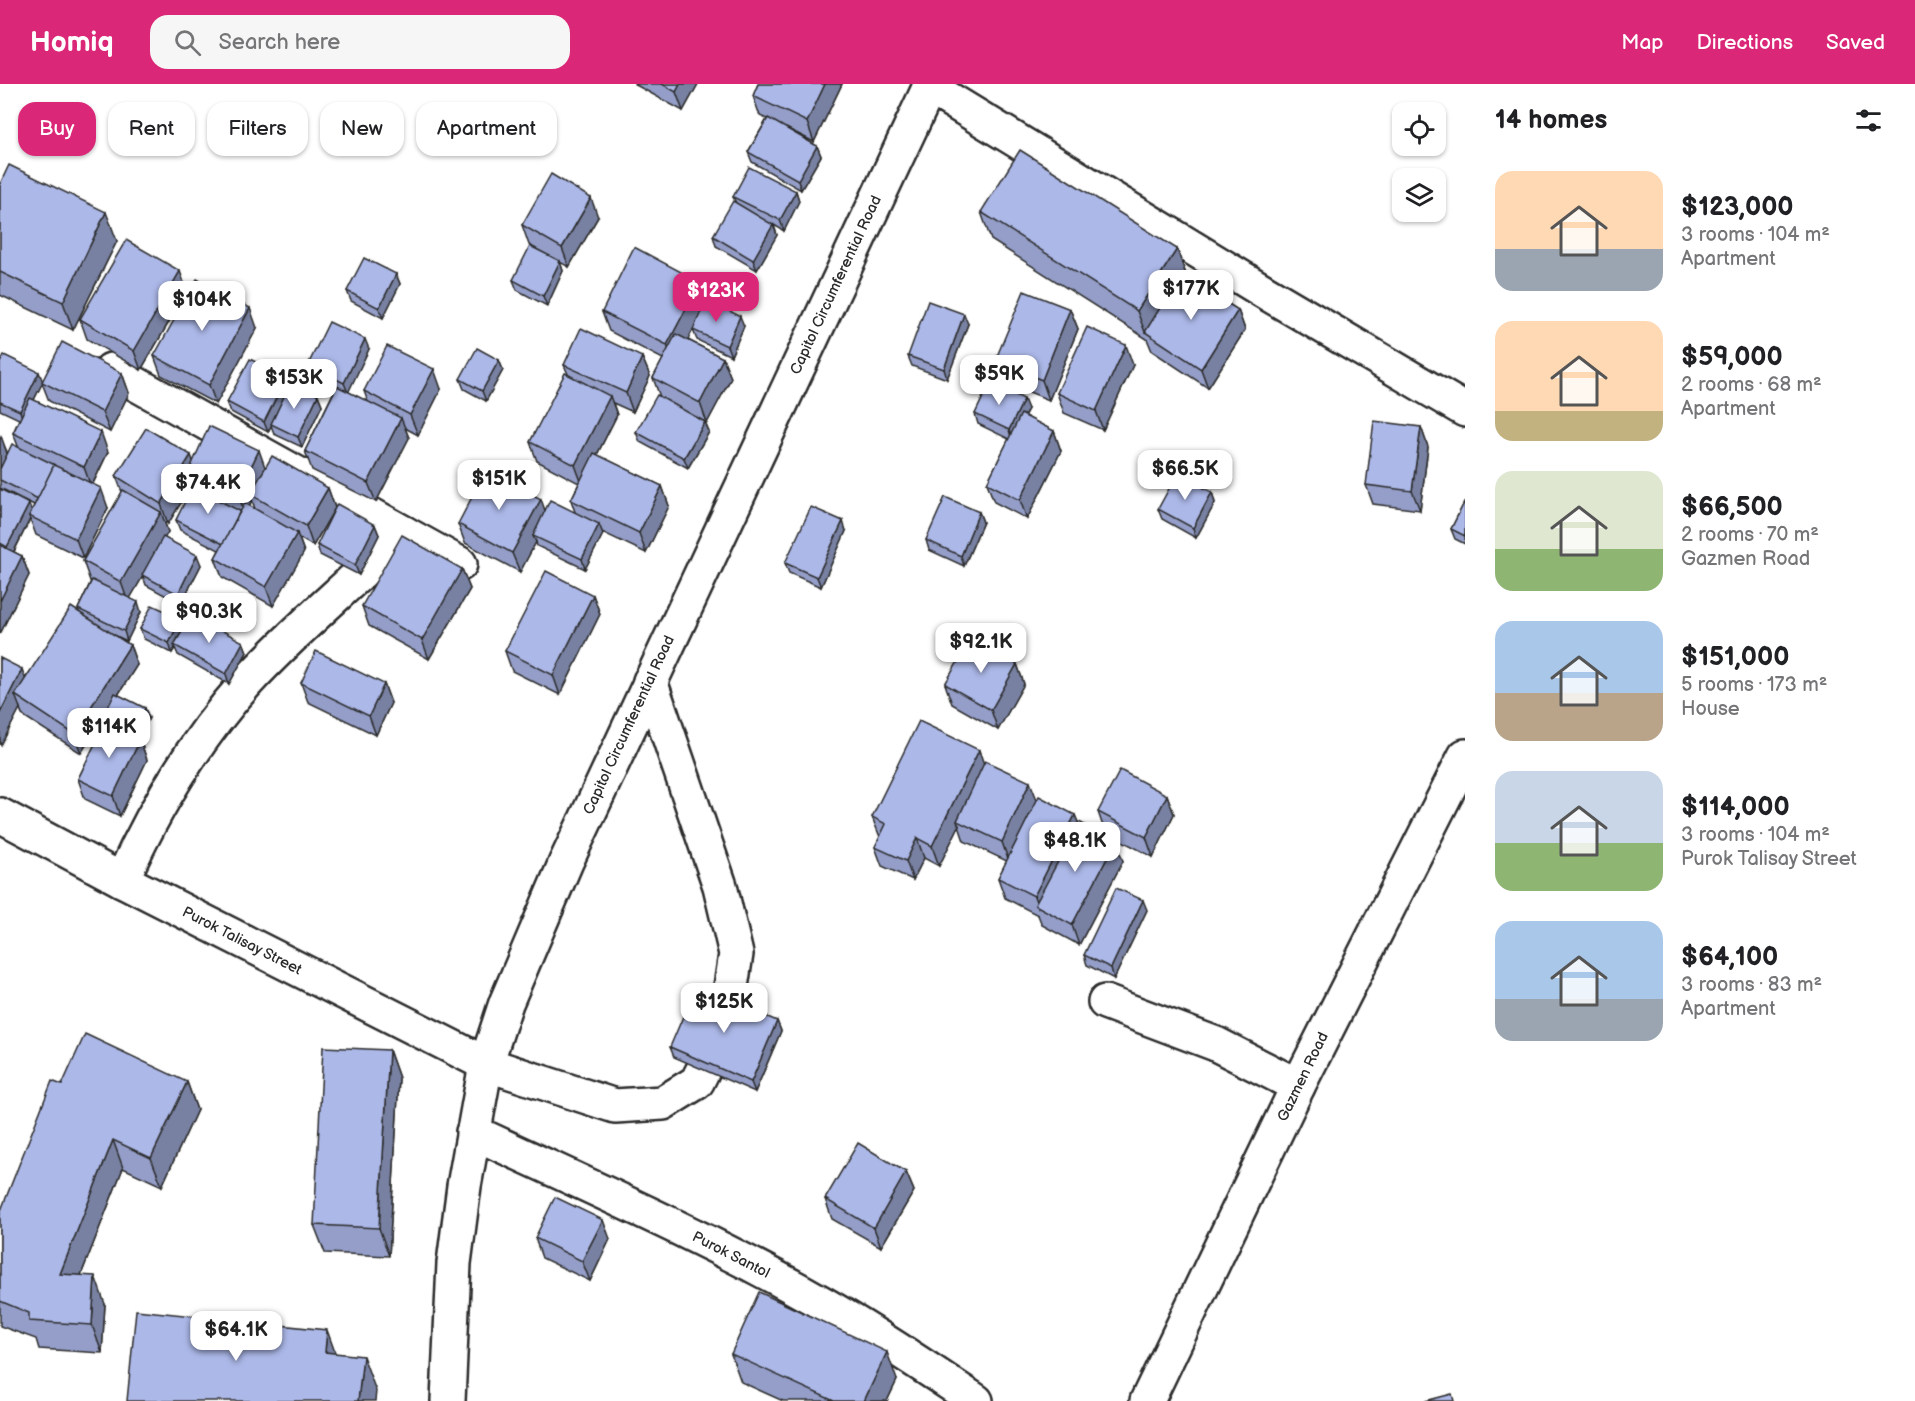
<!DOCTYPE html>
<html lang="en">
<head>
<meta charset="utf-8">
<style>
	:root { --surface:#fff; --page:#f6f6f6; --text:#202124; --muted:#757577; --accent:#db2777 }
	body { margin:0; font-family:"Balsamiq Sans",sans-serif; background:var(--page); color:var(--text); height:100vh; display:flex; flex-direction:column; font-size:22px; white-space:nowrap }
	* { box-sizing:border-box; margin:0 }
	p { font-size:20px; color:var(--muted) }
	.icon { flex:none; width:33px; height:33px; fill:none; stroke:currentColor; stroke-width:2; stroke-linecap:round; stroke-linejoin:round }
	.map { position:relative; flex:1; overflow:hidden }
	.side { display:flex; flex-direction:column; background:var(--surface); width:450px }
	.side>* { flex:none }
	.guide { position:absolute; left:18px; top:18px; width:570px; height:54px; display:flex; gap:12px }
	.tools { position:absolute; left:1392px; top:18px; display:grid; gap:12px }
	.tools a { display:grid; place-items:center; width:54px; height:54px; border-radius:12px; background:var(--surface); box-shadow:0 2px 4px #0004; font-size:30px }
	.price { position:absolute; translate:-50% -51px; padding:0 14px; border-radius:12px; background:#fff; color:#222; font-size:20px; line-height:39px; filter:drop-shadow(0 2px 3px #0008) }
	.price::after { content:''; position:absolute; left:50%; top:36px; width:18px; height:14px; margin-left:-9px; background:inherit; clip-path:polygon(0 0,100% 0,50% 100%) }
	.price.current { background:var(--accent); color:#fff }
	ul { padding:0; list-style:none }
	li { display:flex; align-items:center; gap:18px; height:150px; padding:0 30px }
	li span { display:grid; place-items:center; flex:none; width:168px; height:120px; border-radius:18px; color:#555 }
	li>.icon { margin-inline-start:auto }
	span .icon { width:72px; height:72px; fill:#fffc; stroke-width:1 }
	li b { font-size:26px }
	h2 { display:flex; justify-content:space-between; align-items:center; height:72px; padding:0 30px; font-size:26px }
	.tag { padding:0 21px; border-radius:18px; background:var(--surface); box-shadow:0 2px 4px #0004; font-size:21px; line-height:54px }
	.tag.current { background:var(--accent); color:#fff }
	header { display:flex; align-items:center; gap:36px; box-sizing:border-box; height:84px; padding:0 30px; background:var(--accent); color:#fff }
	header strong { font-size:28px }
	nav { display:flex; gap:33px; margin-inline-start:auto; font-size:21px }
	.search { width:420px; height:54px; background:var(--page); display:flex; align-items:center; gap:15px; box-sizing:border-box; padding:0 21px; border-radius:18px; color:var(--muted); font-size:22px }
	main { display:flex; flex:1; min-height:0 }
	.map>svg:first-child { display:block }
</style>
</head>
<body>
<header>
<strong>Homiq</strong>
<div class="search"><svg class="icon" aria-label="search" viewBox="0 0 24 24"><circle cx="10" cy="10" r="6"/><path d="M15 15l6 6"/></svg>Search here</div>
<nav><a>Map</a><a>Directions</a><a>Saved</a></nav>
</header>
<main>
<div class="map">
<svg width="1465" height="1317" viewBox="0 0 1465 1317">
	<rect width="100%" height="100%" fill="#fff"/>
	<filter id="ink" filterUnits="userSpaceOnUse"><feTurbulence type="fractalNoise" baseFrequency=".0167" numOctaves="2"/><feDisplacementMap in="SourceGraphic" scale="12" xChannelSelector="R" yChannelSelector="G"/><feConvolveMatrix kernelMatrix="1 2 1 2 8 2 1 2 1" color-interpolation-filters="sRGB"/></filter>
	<g filter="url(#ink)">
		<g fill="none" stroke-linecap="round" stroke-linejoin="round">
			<defs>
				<g id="minor">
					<polyline points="929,3 1265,208 1465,326"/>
					<polyline points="111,286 404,449"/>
					<polyline points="0,731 122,796 486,980 615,1022 663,1019 697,998 725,942 736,870 720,802 650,597"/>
					<path d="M122 796C154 725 196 655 248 597 292 549 343 507 389 462L404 449 460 480"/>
					<polyline points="1105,918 1216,960 1298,1002"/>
					<path d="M473 1048C590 1103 710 1155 822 1219 875 1249 925 1283 976 1317"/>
					<polyline points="1147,1317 1298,1002 1465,672"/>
				</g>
				<polyline id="major" points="448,1317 454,1179 464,1102 486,980 506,919 566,778 931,0"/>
			</defs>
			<use href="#minor" stroke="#2b2b2b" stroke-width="38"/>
			<use href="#major" stroke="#2b2b2b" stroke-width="38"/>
			<use href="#minor" stroke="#fff" stroke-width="33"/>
			<use href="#major" stroke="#fff" stroke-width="33"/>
		</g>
		<g fill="#949ec8" stroke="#2b2b2b" stroke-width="1.5" fill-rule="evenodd">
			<polygon points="634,0 698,0 683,27"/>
			<polygon points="758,0 842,0 814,58 786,44 817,62 821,72 801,106 752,78 748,68 767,35 760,32 753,12"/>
			<polygon points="0,100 117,157 73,246 0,211"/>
			<polygon points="796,107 799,117 784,147 774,141 777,151 757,186 716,162 713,152 736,119 733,113"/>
			<polygon points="981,128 1177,165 1187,193 1238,226 1245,246 1208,304 1152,267 1147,255 991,156"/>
			<polygon points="598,133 569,183 560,178 563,187 547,222 517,206 513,196 545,170 529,161 522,141"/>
			<polygon points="396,190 400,200 383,234 351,217 347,207"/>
			<polygon points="700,198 707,217 744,242 731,272 697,256 693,246 693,245 688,256 723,274 731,294 707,339 696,333 709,348 688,384 640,358 636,348 660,313 653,294 663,275 609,247 602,228"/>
			<polygon points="187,207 141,286 87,255 80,235"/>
			<polygon points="1070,225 1078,245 1049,316 1002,297 995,277"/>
			<polygon points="968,240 947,295 912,282 908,272"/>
			<polygon points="257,244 216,320 161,291 154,272"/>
			<polygon points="369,265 348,308 368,318 364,307 441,305 418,351 405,344 409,354 376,418 312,386 305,367 336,303 311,291 308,281"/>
			<polygon points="642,273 650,292 633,328 613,319 617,331 597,371 662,402 669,422 646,469 602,448 603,450 585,485 537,462 536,458 520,488 465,459 458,440 545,427 575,428 571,416 579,399 537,377 530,358 568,290 564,281"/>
			<polygon points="499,276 503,286 486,317 464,305 460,295"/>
			<polygon points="0,279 42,297 122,289 129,309 110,348 49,317 42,299 34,316 108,368 93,400 108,424 83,474 36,451 30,435 14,468 22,472 29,491 0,550 0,405 32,427 34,421 0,404 0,352 8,370 18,362 13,349 19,335 0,326"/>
			<polygon points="1133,281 1103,346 1064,329 1057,309"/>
			<polygon points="289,302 318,311 322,321 302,363 274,350 271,341 268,348 231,328 227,318"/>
			<polygon points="1028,325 1024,332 1054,347 1061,367 1027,435 994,418 987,399 1009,355 978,340 975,330"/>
			<polygon points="1421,343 1428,363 1420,426 1373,420 1366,401"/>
			<path d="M193 377 265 383 328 404 335 424 313 462 299 454 304 468 273 522 222 493 215 474 219 466 180 446 176 436 195 404 193 399 168 440 164 437 168 448 164 454 201 481 181 520 146 501 143 492 130 514 141 528 127 557 112 550 130 561 137 581 118 611 145 624 149 634 139 655 140 656 147 676 120 732 85 715 78 695 100 650 98 644 101 637 81 669 22 631 20 624 1 661 0 660V574L25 594 79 528 78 525 91 497H90L83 477 122 408 116 392ZM252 416 255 425 249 422Z"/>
			<polygon points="1212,408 1215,419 1196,454 1162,435 1158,425"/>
			<polygon points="1465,417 1465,460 1455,455 1451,445"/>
			<polygon points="979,428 983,438 964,482 929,466 926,456"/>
			<polygon points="375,441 379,451 359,491 320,471 317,461"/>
			<polygon points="846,447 821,503 789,489 785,479"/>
			<polygon points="462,485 470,505 429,575 369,542 362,522"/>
			<polygon points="593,511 600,530 560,611 512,587 505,567"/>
			<polygon points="184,544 243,558 247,568 229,600 178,571 175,564 172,569 144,555 140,545"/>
			<polygon points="1017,580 1024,600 998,646 952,620 945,600"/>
			<polygon points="301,599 384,600 391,619 376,651 308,618"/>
			<polygon points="984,679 1037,717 1075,731 1078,739 1123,777 1079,861 1042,841 1038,831 1005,814 998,794 1007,777 964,757 959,742 939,782 924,774 913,796 882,782 875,763 880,753 872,733"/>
			<polygon points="1167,711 1174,730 1153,773 1105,748 1098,728"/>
			<polygon points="1147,826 1114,895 1087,881 1084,871"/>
			<polygon points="777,937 781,947 755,1008 674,973 670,963"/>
			<polygon points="389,966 399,994 389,1172 325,1169 314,1141"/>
			<polygon points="187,998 197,1026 162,1102 123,1084 81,1191 105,1220 102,1269 39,1265 36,1255 0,1242 0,1129 62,1001"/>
			<polygon points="906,1088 914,1107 881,1163 832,1135 825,1115"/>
			<polygon points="535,1154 610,1155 590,1197 542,1174"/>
			<polygon points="731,1270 897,1296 887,1317 783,1317 741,1298"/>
		</g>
		<g fill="#7881a2" stroke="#2b2b2b" stroke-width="1.5">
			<polygon points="680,0 698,0 683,27 676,8"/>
			<polygon points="825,0 842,0 814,58 807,38"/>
			<polygon points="817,62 821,72 801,106 798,96"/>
			<polygon points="796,107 799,117 784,147 780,136"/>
			<polygon points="591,114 598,133 569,183 562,164"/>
			<polygon points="106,128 117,157 73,246 63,218"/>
			<polygon points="773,141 777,151 757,186 753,176"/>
			<polygon points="1177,165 1187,194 1145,248 1137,227"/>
			<polygon points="560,177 563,187 547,222 543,212"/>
			<polygon points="180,187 187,207 141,286 134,267"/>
			<polygon points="396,190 400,200 383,234 379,224"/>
			<polygon points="700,198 708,218 674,281 667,261"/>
			<polygon points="250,224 257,244 216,320 209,301"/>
			<polygon points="1070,225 1078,245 1049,316 1042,296"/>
			<polygon points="1238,226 1245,246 1208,304 1201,285"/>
			<polygon points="964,230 968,240 947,295 944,285"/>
			<polygon points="740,232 744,242 731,272 727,262"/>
			<polygon points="365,255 369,265 348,309 344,299"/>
			<polygon points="1126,261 1133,281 1103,346 1096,327"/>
			<polygon points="642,273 650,292 633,328 626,309"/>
			<polygon points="723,274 731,294 707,339 700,319"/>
			<polygon points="499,276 503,286 486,317 482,307"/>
			<polygon points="434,285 441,305 418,351 410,331"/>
			<polygon points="39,288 43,298 23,337 20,327"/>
			<polygon points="122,289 129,309 110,348 102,328"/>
			<polygon points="286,294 290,304 268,348 264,338"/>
			<polygon points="318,311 322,321 302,363 298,353"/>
			<polygon points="610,312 617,331 582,400 575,381"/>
			<polygon points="1024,315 1028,325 1012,356 1009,346"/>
			<polygon points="401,334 409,354 376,418 368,399"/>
			<polygon points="705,338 709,348 688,384 684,374"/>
			<polygon points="1421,343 1428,363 1420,426 1412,407"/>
			<polygon points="1054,347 1061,367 1027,435 1020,416"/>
			<polygon points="101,348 108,368 91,403 84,383"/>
			<polygon points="1,352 8,372 0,388 0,355"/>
			<polygon points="259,366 266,386 250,410 252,416 245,430 238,410"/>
			<polygon points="191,371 198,391 189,387 193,399 168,440 161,420"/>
			<polygon points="662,402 669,422 646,469 639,449"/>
			<polygon points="101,404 108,424 83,474 76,455"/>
			<polygon points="328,404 335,424 313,462 306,442"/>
			<polygon points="1212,408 1215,419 1196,454 1193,444"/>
			<polygon points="541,415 548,435 533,452 536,458 520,488 512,469"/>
			<polygon points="29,420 33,430 29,432 30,435 11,473 7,463"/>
			<polygon points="161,428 168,448 128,518 121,498"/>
			<polygon points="979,428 983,438 964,482 961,472"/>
			<polygon points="843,437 846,447 821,503 817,493"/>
			<polygon points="599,440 603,450 585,485 582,475"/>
			<polygon points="375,441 379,451 359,491 355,481"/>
			<polygon points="297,449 304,468 273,522 266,503"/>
			<polygon points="197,471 201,481 181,520 178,510"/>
			<polygon points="22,472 29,491 0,550 0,517"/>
			<polygon points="462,485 470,505 429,575 422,556"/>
			<polygon points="593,511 600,530 560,611 553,591"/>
			<polygon points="138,518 141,528 127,557 124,547"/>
			<polygon points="181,534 184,544 174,561 175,564 172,569 169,559"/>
			<polygon points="243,558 247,568 229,600 226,590"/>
			<polygon points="130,561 137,581 81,669 74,650"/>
			<polygon points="1017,580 1024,600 998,646 991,626"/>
			<polygon points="22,585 29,605 15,611 20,624 1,661 0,657 0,629"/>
			<polygon points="384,600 391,619 376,651 369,632"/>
			<polygon points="145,624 149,634 132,668 129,658"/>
			<polygon points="140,656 147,676 120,732 113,712"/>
			<polygon points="979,666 986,686 957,737 959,742 939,782 932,762"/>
			<polygon points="1030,698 1038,718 1009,778 1002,758"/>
			<polygon points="1167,711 1174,730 1153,773 1146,753"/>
			<polygon points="1075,731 1083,750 1038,823 1034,812"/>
			<polygon points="917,754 924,774 913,796 906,777"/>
			<polygon points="1116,757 1123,777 1079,861 1072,841"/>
			<polygon points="1143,816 1147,826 1114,895 1111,884"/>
			<polygon points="777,937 781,947 755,1008 751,998"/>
			<polygon points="389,966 399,994 389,1172 379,1144"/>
			<polygon points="187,998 197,1026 162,1102 151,1074"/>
			<polygon points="113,1056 123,1084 70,1219 60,1190"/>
			<polygon points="906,1088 914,1107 881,1163 874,1144"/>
			<polygon points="603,1136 610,1155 590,1197 582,1177"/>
			<polygon points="95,1192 105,1220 102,1269 92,1241"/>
			<polygon points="327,1246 340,1282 325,1268"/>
			<polygon points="887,1268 897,1296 887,1317 864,1317"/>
			<polygon points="363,1272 376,1307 375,1317 358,1317"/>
		</g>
		<g fill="#acb8e8" stroke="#2b2b2b" stroke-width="1.5">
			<polygon points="662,0 680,0 676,8"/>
			<polygon points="758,0 825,0 807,38 753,12"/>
			<polygon points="768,34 817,62 798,96 748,68"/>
			<polygon points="1020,66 1177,165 1137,227 981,128"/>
			<polygon points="9,81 106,128 63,218 0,188 0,100"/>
			<polygon points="749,83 796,107 780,136 733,113"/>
			<polygon points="551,90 591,114 562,164 522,141"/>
			<polygon points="733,117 773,141 753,176 713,152"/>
			<polygon points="126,156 180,187 134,267 80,235"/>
			<polygon points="530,162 560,177 543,212 513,196"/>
			<polygon points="634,163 700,198 667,261 602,228"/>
			<polygon points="364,174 396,190 379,224 347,207"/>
			<polygon points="1181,190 1238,226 1201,285 1145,248"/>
			<polygon points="197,195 250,224 209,301 154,272"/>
			<polygon points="1024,207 1070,225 1042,296 995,277"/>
			<polygon points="706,216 740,232 727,262 693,246"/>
			<polygon points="928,217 964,230 944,285 908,272"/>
			<polygon points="329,238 365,255 344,299 308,281"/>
			<polygon points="1087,243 1126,261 1096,327 1057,309"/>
			<polygon points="581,244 642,273 626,309 564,281"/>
			<polygon points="676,250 723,274 700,319 653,294"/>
			<polygon points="62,258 122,289 102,328 42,298"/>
			<polygon points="387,262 434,285 410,331 364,307"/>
			<polygon points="477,264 499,276 482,307 460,295"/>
			<polygon points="4,271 39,288 20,327 0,318 0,279"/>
			<polygon points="250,275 286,294 264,338 227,318"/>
			<polygon points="565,289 610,312 575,381 530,358"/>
			<polygon points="291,298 318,311 298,353 271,340"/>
			<polygon points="990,298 1024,315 1009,346 975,330"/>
			<polygon points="337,302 401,334 368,399 305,367"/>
			<polygon points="657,311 705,338 684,374 636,348"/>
			<polygon points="30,314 101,348 84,383 13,349"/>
			<polygon points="1021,330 1054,347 1020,416 987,399"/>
			<polygon points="1374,337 1421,343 1412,407 1366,401"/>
			<polygon points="209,342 259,366 238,410 189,387"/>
			<polygon points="146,344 191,371 161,420 116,392"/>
			<polygon points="12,360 55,381 54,381 38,415 0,396 0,385"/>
			<polygon points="594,369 662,402 639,449 571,416"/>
			<polygon points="272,372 328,404 306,442 250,410"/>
			<polygon points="54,381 101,404 76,455 29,432"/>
			<polygon points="486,386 541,415 512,469 458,440"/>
			<polygon points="1177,390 1212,408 1193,444 1158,425"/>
			<polygon points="192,403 240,427 223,460 176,436"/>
			<polygon points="0,405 29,420 7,463 0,459"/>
			<polygon points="123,406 161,428 121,498 83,477"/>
			<polygon points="945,413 979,428 961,472 926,456"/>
			<polygon points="550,416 599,440 582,475 533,452"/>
			<polygon points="1465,417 1465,452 1451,445"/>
			<polygon points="245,419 297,449 266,503 215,474"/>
			<polygon points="337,420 375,441 355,481 317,461"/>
			<polygon points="811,423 843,437 817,493 785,479"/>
			<polygon points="402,451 462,485 422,556 362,522"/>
			<polygon points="163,453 197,471 178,510 142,491"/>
			<polygon points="0,461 22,472 0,517"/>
			<polygon points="546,487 593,511 553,591 505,567"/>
			<polygon points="92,496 138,518 124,547 78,525"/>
			<polygon points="152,521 181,534 169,559 140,545"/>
			<polygon points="71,523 130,561 74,650 15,611"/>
			<polygon points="192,530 243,558 226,590 174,561"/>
			<polygon points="971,555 1017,580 991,626 945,600"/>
			<polygon points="316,567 384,600 369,632 301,599"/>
			<polygon points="0,574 22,585 0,629"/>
			<polygon points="115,609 145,624 132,652 105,639 102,646 98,644"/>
			<polygon points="919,637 979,666 932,762 917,754 906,777 875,763 886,740 872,733"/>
			<polygon points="105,639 140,656 113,712 78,695"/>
			<polygon points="985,677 1030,698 1002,758 957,737"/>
			<polygon points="1120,686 1167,711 1146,753 1098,728"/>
			<polygon points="1039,712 1075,731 1034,812 998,794"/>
			<polygon points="1079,738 1116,757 1072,841 1035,821"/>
			<polygon points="1116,804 1143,816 1111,884 1084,871"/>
			<polygon points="696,902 777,937 751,998 670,963"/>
			<polygon points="85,950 187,998 151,1074 113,1056 60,1190 95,1192 92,1241 29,1237 29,1229 0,1217 0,1129 52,997 62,1001"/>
			<polygon points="323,963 389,966 379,1144 314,1141"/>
			<polygon points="858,1059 906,1088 874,1144 825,1115"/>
			<polygon points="555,1113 603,1136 582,1177 535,1154"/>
			<polygon points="759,1208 887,1268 864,1317 834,1317 731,1270"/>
			<polygon points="136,1226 327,1246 325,1268 363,1272 358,1317 127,1317"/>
			<polygon points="1452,1310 1454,1317 1425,1317"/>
		</g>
	</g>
	<g text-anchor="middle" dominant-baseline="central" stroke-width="6" stroke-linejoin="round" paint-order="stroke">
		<g font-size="15" fill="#2b2b2b" stroke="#fff">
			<text transform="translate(836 201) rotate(-65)">Capitol Circumferential Road</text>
			<text transform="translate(629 641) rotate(-65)">Capitol Circumferential Road</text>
			<text transform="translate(242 857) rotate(27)">Purok Talisay Street</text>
			<text transform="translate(1303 993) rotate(-64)">Gazmen Road</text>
			<text transform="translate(731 1171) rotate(27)">Purok Santol</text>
		</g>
	</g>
</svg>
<div class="tools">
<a><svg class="icon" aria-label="locate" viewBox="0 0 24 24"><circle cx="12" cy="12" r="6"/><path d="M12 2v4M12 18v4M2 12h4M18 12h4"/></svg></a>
<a><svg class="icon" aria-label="layers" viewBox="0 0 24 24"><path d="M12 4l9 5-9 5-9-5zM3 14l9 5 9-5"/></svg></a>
</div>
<b class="price" style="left:1191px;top:237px">$177K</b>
<b class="price current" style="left:716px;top:239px">$123K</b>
<b class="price" style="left:202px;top:248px">$104K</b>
<b class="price" style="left:999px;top:322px">$59K</b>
<b class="price" style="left:294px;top:326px">$153K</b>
<b class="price" style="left:1185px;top:417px">$66.5K</b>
<b class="price" style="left:499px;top:427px">$151K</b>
<b class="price" style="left:208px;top:431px">$74.4K</b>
<b class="price" style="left:209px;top:560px">$90.3K</b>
<b class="price" style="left:981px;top:590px">$92.1K</b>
<b class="price" style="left:109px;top:675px">$114K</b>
<b class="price" style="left:1075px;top:789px">$48.1K</b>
<b class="price" style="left:724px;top:950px">$125K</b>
<b class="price" style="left:236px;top:1278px">$64.1K</b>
<div class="guide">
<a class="tag current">Buy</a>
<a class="tag">Rent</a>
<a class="tag">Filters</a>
<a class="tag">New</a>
<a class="tag">Apartment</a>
</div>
</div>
<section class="side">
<h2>14 homes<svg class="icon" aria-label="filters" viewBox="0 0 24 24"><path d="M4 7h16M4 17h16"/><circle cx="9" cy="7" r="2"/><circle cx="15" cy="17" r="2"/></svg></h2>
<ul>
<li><span style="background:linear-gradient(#ffd9b3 65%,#9aa5b1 0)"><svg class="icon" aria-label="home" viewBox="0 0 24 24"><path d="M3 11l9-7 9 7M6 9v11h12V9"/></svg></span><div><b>$123,000</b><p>3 rooms · 104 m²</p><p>Apartment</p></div></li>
<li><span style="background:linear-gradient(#ffd9b3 75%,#c2b280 0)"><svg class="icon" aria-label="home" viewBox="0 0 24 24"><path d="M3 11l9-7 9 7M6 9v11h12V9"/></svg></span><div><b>$59,000</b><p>2 rooms · 68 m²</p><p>Apartment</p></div></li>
<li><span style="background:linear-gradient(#dfe7d0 65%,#8fb573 0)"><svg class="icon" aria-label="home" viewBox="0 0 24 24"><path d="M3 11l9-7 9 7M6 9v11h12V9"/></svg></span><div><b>$66,500</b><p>2 rooms · 70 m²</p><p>Gazmen Road</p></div></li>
<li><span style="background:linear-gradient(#a9c7e8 60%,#b9a48a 0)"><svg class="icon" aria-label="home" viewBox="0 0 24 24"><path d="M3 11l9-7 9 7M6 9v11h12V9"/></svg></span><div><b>$151,000</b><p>5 rooms · 173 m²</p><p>House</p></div></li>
<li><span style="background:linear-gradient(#c9d6e8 60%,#8fb573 0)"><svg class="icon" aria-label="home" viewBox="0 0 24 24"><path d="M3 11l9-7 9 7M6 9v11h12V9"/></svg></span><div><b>$114,000</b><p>3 rooms · 104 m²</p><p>Purok Talisay Street</p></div></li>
<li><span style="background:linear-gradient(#a9c7e8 65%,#9aa5b1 0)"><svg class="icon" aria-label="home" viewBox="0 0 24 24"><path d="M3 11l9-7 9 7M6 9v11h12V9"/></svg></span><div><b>$64,100</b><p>3 rooms · 83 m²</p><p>Apartment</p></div></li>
</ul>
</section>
</main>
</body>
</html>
